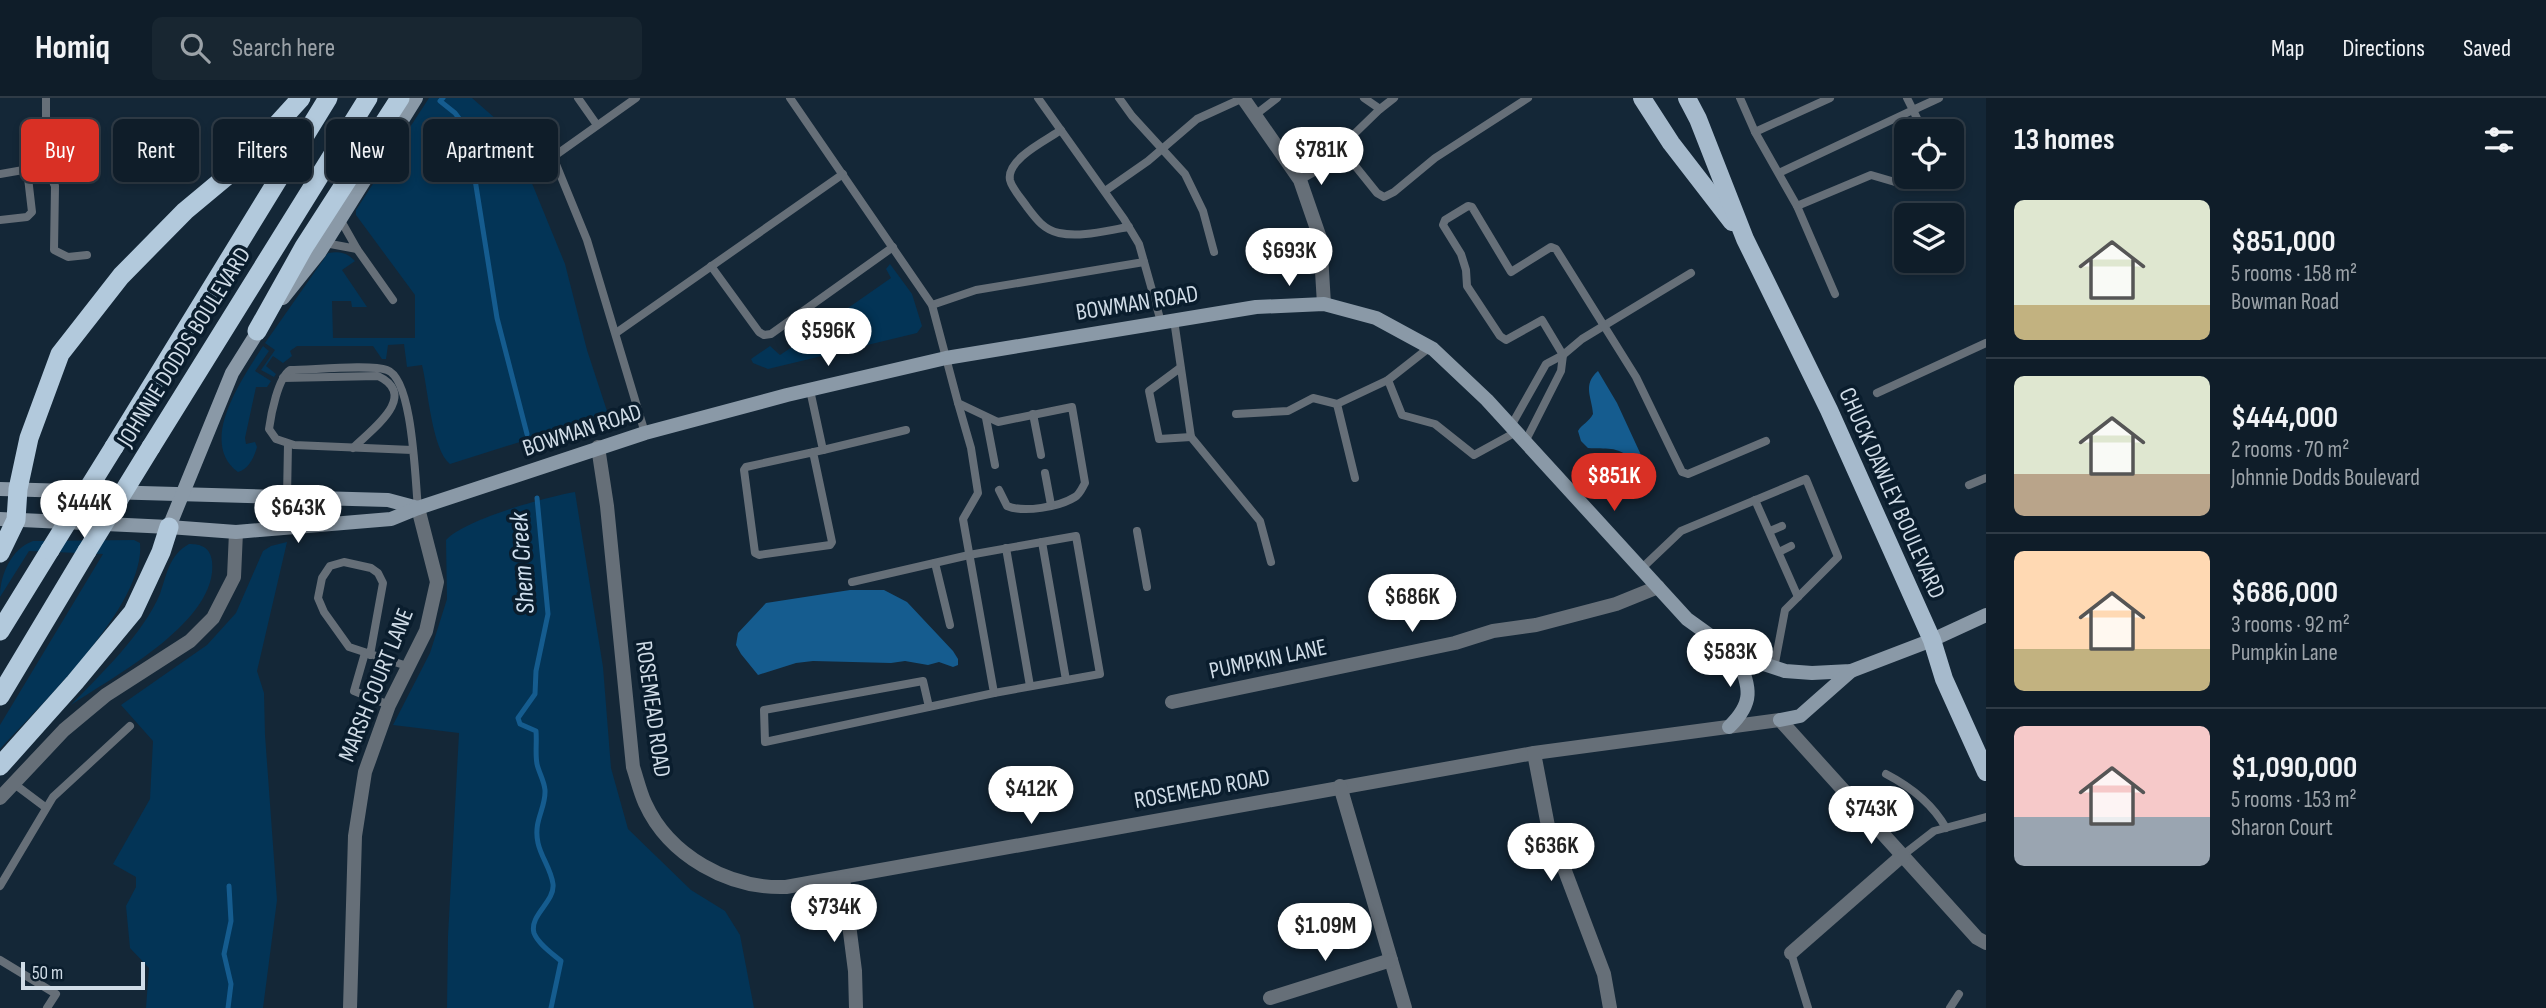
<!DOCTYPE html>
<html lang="en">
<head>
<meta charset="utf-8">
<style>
	:root { --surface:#0f1d29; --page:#182631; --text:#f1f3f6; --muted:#9ba2a8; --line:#2f3b46; --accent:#d93025 }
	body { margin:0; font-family:"Sofia Sans Condensed",sans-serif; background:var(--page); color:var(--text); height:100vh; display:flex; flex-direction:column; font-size:26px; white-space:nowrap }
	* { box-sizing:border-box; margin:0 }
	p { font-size:23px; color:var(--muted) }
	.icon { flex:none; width:38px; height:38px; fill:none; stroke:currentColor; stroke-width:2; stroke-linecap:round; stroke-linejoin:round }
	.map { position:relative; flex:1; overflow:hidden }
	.side { display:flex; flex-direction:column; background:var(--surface); width:560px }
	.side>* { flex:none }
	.hud { position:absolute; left:21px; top:21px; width:665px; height:63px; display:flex; gap:14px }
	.buttons { position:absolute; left:1894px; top:21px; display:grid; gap:14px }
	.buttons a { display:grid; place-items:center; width:70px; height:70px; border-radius:10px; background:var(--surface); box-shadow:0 4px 10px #0003,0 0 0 2px var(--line); font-size:35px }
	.scale { position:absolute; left:21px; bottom:18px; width:124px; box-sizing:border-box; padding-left:7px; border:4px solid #d0dce7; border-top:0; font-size:19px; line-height:24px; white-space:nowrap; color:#d0dce7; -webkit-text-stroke:5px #0a1d2d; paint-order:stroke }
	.price { position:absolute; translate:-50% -60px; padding:0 16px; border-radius:24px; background:#fff; color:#222; font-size:23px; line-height:46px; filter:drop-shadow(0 2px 4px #0008) }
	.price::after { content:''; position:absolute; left:50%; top:42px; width:21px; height:16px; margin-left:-10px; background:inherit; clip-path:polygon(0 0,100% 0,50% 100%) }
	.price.selected { background:var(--accent); color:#fff }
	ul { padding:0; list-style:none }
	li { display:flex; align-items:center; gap:21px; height:175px; padding:0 28px }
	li+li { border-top:2px solid var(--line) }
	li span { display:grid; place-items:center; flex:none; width:196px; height:140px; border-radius:10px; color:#555 }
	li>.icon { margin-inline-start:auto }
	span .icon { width:84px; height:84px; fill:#fffc; stroke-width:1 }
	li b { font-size:30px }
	h2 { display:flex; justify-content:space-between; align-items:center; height:84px; padding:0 28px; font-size:30px }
	.pill { padding:0 24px; border-radius:10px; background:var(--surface); box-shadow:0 4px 10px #0003,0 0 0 2px var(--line); font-size:24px; line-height:63px }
	.pill.selected { background:var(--accent); color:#fff }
	header { display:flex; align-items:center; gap:42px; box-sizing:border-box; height:98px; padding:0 35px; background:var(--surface); border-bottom:2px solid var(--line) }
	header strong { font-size:33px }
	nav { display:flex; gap:38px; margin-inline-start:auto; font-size:24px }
	.search { width:490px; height:63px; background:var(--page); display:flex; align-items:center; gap:18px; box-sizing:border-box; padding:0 24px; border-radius:10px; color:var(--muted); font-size:26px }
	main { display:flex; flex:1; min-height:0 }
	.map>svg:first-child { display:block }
</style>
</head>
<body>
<header>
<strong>Homiq</strong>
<div class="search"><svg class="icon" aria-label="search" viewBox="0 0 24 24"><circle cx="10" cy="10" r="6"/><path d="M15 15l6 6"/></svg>Search here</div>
<nav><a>Map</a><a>Directions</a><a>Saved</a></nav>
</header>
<main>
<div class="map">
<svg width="1986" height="910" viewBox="0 0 1986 910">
	<rect width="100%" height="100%" fill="#142737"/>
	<g fill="#033456">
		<path d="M429 0H472L511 34 565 166 587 252 608 316 450 366C432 352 428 291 422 267L407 269 404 246 388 247 386 261H382L373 248H297L290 253 292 258 283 265 273 258 266 268 276 276 274 279 261 272 275 252 265 245 328 155C340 153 346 154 355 163L342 172 367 209H352L351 203H332L333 240H415V197L356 117V112Z"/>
		<polygon points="890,166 912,196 922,228 917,235 768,271 753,265 751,261 770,248 780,257 819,231 813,222 814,217 818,217 825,226 891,180 886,171"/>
		<path d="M263 248 269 253 255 273 271 283 267 289H256L245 340 246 346 255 344 257 349C254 359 249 371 238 374 197 344 243 280 263 248Z"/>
		<path d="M575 394 603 569 611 670 628 731 691 792 725 813 740 837 754 910H447L448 838 459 635 393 627 430 555 447 501 446 442C466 421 546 399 575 394Z"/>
		<path d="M134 442 140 445C146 507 40 607 0 651V627L103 456 29 453 0 499C0 477 11 451 33 443Z"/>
		<polygon points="287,444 257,573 264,595 265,637 277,802 263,910 146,910 149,870 130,850 126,808 136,789 136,779 113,766 150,701 153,643 121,607 207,547 236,515 263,453 271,448"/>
		<path d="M189 446C201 446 210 449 212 463 219 523 114 578 71 607 101 576 143 536 160 496 167 476 169 457 189 446Z"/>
	</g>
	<g fill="#155c8f">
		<path d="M1598 273 1617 305 1641 357 1637 362 1631 361C1617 347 1606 352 1588 350L1581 343 1578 333C1582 326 1589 324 1593 316 1592 299 1582 287 1598 273Z"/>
		<polygon points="850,492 884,492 907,504 953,553 958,561 958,567 953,569 939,564 928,567 905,563 891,565 813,563 796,565 758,577 741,556 736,547 738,535 766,505"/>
	</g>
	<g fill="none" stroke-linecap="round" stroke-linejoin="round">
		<g stroke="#155c8f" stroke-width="5">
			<polyline points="443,0 440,3 455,15 467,31 497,220 527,336"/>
			<path d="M537 400 548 516 536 573 535 596 518 620 520 626 536 633C537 644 535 656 537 666 539 675 544 682 545 692 546 711 533 722 538 745 541 759 551 771 553 786 555 804 529 817 534 835 538 846 553 856 561 863L551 910"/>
			<polyline points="228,910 231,886 224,856 231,823 229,788"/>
		</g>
		<g stroke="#666f78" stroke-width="8">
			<polyline points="46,0 46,68"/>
			<polyline points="578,0 597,27"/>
			<polyline points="636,0 553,59 587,142 645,335"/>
			<path d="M790 0 932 207 958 305 998 324 1072 309 1085 385C1082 390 1080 396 1075 399 1059 409 1024 415 1007 408L999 392"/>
			<polyline points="1038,0 1124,121 1139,146 1161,224"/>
			<polyline points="1119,0 1132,18 1185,76 1203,113 1214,154"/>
			<polyline points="1740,0 1755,34"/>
			<polyline points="1830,0 1755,34 1797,108 1835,196"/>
			<polyline points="1907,0 1913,12 1939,0"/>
			<polyline points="1380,11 1394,0"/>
			<polyline points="1255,17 1277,0"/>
			<path d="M1061 32C1047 42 1006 61 1010 82 1012 91 1022 101 1027 109 1036 121 1044 132 1059 135 1081 140 1108 132 1129 129"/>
			<polyline points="1340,49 1377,95 1384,99 1394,94 1435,60 1528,0"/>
			<polyline points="1779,75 1913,12 1923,33"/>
			<polyline points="0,76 46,68 55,88 54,152 68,159 87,157"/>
			<polyline points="1300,82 1316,73 1380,11 1364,0"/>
			<polyline points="1105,93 1148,63 1197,21 1243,0"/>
			<polyline points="1797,108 1871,77 1895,84"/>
			<polyline points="0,122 27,119 32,114 27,71"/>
			<polyline points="325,145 357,151 340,121"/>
			<polyline points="357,151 393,202"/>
			<polyline points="711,168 759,234 764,237 771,236 893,149"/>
			<polyline points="932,207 976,192 1144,164"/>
			<polyline points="1174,222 1191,339 1260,423 1271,464"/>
			<polyline points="616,235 843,76"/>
			<polyline points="1180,270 1149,293 1159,341 1191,339"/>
			<path d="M283 280 378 278C420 298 371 332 353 350"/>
			<polyline points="1388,282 1402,317 1435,326 1474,357 1516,334"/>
			<polyline points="810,292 823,352 746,369 744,372 755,455 759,457 830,447 832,444 813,354"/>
			<polyline points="1877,295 1986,245"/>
			<polyline points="1337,306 1355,380"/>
			<polyline points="1033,316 1041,357"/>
			<polyline points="1236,316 1288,313 1313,300 1337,306 1388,282 1430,249"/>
			<polyline points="986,320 995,367"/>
			<polyline points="1511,328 1546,266 1563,257 1582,241 1691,175"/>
			<polyline points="1525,344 1561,273 1563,257 1542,222 1506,242 1500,238 1467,188 1466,172 1461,156 1443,127 1445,122 1468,108 1472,109 1511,174 1551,149 1556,151 1636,279 1682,374 1688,376 1766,343"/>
			<path d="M412 352 294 347 276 341 269 331C271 316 278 280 290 272 311 272 371 266 387 272 413 281 415 382 418 410"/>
			<polyline points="823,352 906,332"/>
			<polyline points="1045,375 1051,407"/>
			<polyline points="1969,387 1986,380"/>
			<polyline points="287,399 288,346"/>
			<polyline points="1755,402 1798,499"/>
			<polyline points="1137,433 1147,489"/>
			<polyline points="1770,433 1782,428"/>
			<polyline points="1042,444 1066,582"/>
			<polyline points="1006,450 1030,588"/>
			<polyline points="1779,454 1791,448"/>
			<polyline points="935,465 950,527"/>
			<polyline points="1641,471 1681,433 1806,381 1838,459 1785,512 1774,570"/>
			<polyline points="852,484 969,457 1076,438 1100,576 994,595"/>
			<polyline points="365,555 354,593 389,607"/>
			<polyline points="370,557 383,485 378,475 371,470 344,464 330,468 322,480 318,500 324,514 349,549 410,569"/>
			<polyline points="929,609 923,583 764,612 765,644 994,595 963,421 978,395 971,350 958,305"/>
			<path d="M1886 676C1911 689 1932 705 1946 730"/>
			<polyline points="13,685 45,709"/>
			<polyline points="1903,757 1934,733 1986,719"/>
			<polyline points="0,788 53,699 130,628"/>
			<polyline points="1791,855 1808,910"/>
			<polyline points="0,862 56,896 47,910"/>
			<polyline points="1950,910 1959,896"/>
		</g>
		<g stroke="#666f78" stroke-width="14">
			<polyline points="1243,0 1300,82 1320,140 1324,206"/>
			<path d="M598 349 607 408 633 669C637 681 640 694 645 705 669 758 729 791 786 789L1534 655 1780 622 1977 840 1986 845"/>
			<polyline points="1172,604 1455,545 1493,533 1536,527 1616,506 1658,489"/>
			<polyline points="1534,655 1548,728 1604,876 1610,910"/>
			<polyline points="1340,688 1405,910"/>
			<polyline points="843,780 855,873 856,910"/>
			<polyline points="1791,855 1903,757"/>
			<polyline points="1270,900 1391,862"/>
			<polyline points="350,910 355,738 365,674 389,607 426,533 437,484 418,410"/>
		</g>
		<polyline stroke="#666f78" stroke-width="14" points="0,700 64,632 106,597 190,543 213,520 234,479 236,434"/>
		<g stroke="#8a99a7" stroke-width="14">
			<polyline points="283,200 319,155 416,0"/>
			<polyline points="0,391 388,402 418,410"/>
			<polyline points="0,421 169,429 236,434 391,421 418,410 645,335 787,297 946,260 1256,209 1324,206 1376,220 1433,251 1487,302 1687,521 1737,557 1785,573 1812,575 1851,573 1932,542 1986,517"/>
			<polyline points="169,429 232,275 262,227"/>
			<polyline points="1780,622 1800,618 1851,573"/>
			<path d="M1729 629C1756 603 1749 589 1737 557"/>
		</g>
		<g stroke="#a6bacc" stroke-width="18">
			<polyline points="1642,0 1671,45 1732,124"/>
			<polyline points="1687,0 1698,21 1745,141 1829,312 1932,542 1944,581 1986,674"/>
		</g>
		<g stroke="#b2c9dc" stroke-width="19">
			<polyline points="257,233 304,149 400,0"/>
			<polyline points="114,349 328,0"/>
			<polyline points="151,349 368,0"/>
			<polyline points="0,455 16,422 18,391 29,340 60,256 121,178 185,113 239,68 301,0"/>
			<polyline points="0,533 50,452"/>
			<polyline points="0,598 87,453"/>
			<polyline points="0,668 75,584 133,514 161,454 169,429"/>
		</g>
		<g stroke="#b2c9dc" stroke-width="19">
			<polyline points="50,452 114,349"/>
			<polyline points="87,453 151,349"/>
		</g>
	</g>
	<g text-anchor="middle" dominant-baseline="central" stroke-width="7" stroke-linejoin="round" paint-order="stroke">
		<g font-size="24" fill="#d0dce7" stroke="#0a1d2d">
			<text transform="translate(1137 205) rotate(-9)">BOWMAN ROAD</text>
			<text transform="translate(184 249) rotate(-58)">JOHNNIE DODDS BOULEVARD</text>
			<text transform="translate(582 332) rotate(-18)">BOWMAN ROAD</text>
			<text transform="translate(1892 395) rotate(66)">CHUCK DAWLEY BOULEVARD</text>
			<text transform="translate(1268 561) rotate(-12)">PUMPKIN LANE</text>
			<text transform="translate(376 587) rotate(-68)">MARSH COURT LANE</text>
			<text transform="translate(653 611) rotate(82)">ROSEMEAD ROAD</text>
			<text transform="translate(1202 691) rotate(-10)">ROSEMEAD ROAD</text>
		</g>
		<g font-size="26" font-style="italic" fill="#d1e1f0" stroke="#0a1d2d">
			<text transform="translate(523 465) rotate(-94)">Shem Creek</text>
		</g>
	</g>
</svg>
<div class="buttons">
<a><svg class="icon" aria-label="locate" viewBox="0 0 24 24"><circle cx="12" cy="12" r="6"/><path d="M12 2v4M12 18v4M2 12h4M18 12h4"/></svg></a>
<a><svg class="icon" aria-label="layers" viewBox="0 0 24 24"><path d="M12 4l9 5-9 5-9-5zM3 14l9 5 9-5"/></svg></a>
</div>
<div class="scale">50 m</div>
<b class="price" style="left:1321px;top:89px">$781K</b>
<b class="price" style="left:1289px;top:190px">$693K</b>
<b class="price" style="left:828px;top:270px">$596K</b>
<b class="price selected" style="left:1614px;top:415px">$851K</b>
<b class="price" style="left:84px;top:442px">$444K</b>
<b class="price" style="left:298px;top:447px">$643K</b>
<b class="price" style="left:1412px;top:536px">$686K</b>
<b class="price" style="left:1730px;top:591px">$583K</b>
<b class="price" style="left:1031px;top:728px">$412K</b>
<b class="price" style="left:1871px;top:748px">$743K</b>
<b class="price" style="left:1551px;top:785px">$636K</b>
<b class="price" style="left:834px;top:846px">$734K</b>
<b class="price" style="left:1325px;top:865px">$1.09M</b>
<div class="hud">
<a class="pill selected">Buy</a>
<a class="pill">Rent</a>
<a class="pill">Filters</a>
<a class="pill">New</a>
<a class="pill">Apartment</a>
</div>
</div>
<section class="side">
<h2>13 homes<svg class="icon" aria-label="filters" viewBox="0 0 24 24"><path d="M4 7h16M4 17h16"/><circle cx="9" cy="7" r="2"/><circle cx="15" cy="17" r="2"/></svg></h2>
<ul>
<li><span style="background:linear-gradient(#dfe7d0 75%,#c2b280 0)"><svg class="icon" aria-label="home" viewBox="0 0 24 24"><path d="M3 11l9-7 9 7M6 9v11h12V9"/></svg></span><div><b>$851,000</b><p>5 rooms · 158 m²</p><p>Bowman Road</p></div></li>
<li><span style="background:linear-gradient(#dfe7d0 70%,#b9a48a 0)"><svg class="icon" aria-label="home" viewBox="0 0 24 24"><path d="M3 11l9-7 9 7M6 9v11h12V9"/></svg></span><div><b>$444,000</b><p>2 rooms · 70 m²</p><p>Johnnie Dodds Boulevard</p></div></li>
<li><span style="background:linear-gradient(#ffd9b3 70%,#c2b280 0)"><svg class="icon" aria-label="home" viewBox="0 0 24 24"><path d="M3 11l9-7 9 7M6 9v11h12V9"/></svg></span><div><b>$686,000</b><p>3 rooms · 92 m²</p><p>Pumpkin Lane</p></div></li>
<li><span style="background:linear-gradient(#f6c9c9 65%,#9aa5b1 0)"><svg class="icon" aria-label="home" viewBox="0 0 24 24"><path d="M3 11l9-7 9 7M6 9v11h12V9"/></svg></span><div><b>$1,090,000</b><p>5 rooms · 153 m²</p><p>Sharon Court</p></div></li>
</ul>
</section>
</main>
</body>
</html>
